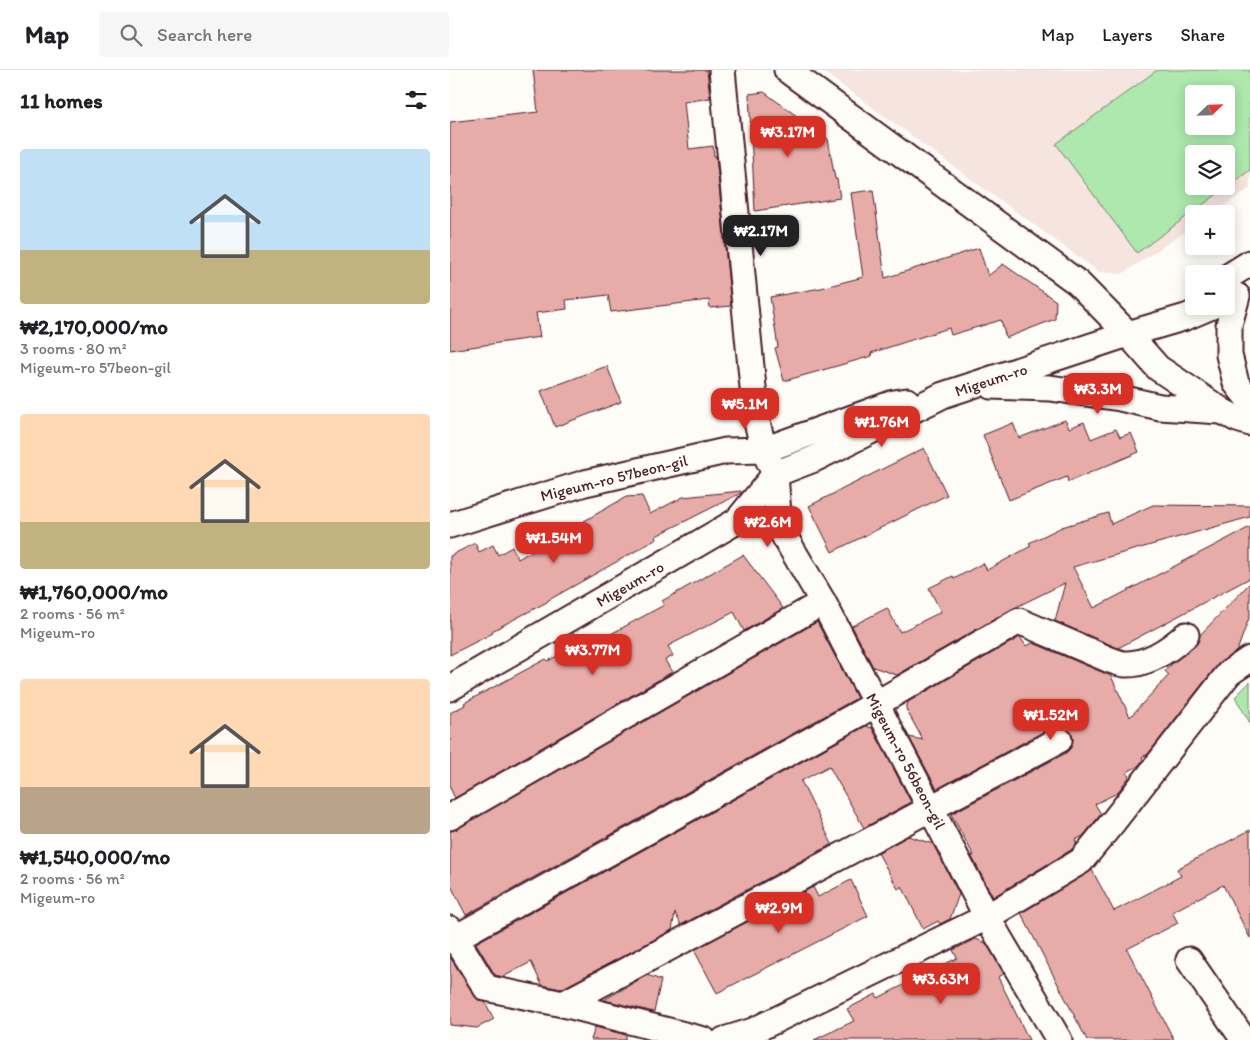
<!DOCTYPE html>
<html lang="en">
<head>
<meta charset="utf-8">
<style>
	:root { --surface:#fff; --page:#f6f6f6; --text:#202124; --muted:#757577; --line:#e0e0e0; --accent:#d93025 }
	body { margin:0; font-family:Itim,sans-serif; background:var(--page); color:var(--text); height:100vh; display:flex; flex-direction:column; font-size:19px; white-space:nowrap }
	* { box-sizing:border-box; margin:0 }
	p { font-size:16px; color:var(--muted) }
	.icon { flex:none; width:28px; height:28px; fill:none; stroke:currentColor; stroke-width:2; stroke-linecap:round; stroke-linejoin:round }
	.map { position:relative; flex:1; overflow:hidden }
	.sheet { display:flex; flex-direction:column; background:var(--surface); width:450px }
	.sheet>* { flex:none }
	.needle { width:32px; rotate:67deg }
	.tools { position:absolute; left:735px; top:15px; display:grid; gap:10px }
	.tools a { display:grid; place-items:center; width:50px; height:50px; border-radius:5px; background:var(--surface); box-shadow:0 2px 12px #0003; font-size:25px }
	.price { position:absolute; translate:-50% -42px; padding:0 11px; border-radius:10px; background:var(--accent); color:#fff; font-size:16px; line-height:32px; filter:drop-shadow(0 1px 2px #0008) }
	.price::after { content:''; position:absolute; left:50%; top:30px; width:15px; height:11px; margin-left:-8px; background:inherit; clip-path:polygon(0 0,100% 0,50% 100%) }
	.price.current { background:#222; color:#fff }
	ul { padding:0; list-style:none }
	li { display:grid; align-content:center; gap:10px; height:265px; padding:0 20px }
	li span { display:grid; place-items:center; height:155px; border-radius:5px; color:#555 }
	li>.icon { margin-inline-start:auto }
	span .icon { width:90px; height:90px; fill:#fffc; stroke-width:1 }
	li b { font-size:21px }
	h2 { display:flex; justify-content:space-between; align-items:center; height:60px; padding:0 20px; font-size:21px }
	header { display:flex; align-items:center; gap:30px; box-sizing:border-box; height:70px; padding:0 25px; background:var(--surface); border-bottom:1px solid var(--line) }
	header strong { font-size:24px }
	nav { display:flex; gap:28px; margin-inline-start:auto; font-size:18px }
	.search { width:350px; height:45px; background:var(--page); display:flex; align-items:center; gap:12px; box-sizing:border-box; padding:0 18px; border-radius:5px; color:var(--muted); font-size:19px }
	main { display:flex; flex:1; min-height:0 }
	.map>svg:first-child { display:block }
</style>
</head>
<body>
<header>
<strong>Map</strong>
<div class="search"><svg class="icon" aria-label="search" viewBox="0 0 24 24"><circle cx="10" cy="10" r="6"/><path d="M15 15l6 6"/></svg>Search here</div>
<nav><a>Map</a><a>Layers</a><a>Share</a></nav>
</header>
<main>
<section class="sheet">
<h2>11 homes<svg class="icon" aria-label="filters" viewBox="0 0 24 24"><path d="M4 7h16M4 17h16"/><circle cx="9" cy="7" r="2"/><circle cx="15" cy="17" r="2"/></svg></h2>
<ul>
<li><span style="background:linear-gradient(#bfe0f5 65%,#c2b280 0)"><svg class="icon" aria-label="home" viewBox="0 0 24 24"><path d="M3 11l9-7 9 7M6 9v11h12V9"/></svg></span><div><b>₩2,170,000/mo</b><p>3 rooms · 80 m²</p><p>Migeum-ro 57beon-gil</p></div></li>
<li><span style="background:linear-gradient(#ffd9b3 70%,#c2b280 0)"><svg class="icon" aria-label="home" viewBox="0 0 24 24"><path d="M3 11l9-7 9 7M6 9v11h12V9"/></svg></span><div><b>₩1,760,000/mo</b><p>2 rooms · 56 m²</p><p>Migeum-ro</p></div></li>
<li><span style="background:linear-gradient(#ffd9b3 70%,#b9a48a 0)"><svg class="icon" aria-label="home" viewBox="0 0 24 24"><path d="M3 11l9-7 9 7M6 9v11h12V9"/></svg></span><div><b>₩1,540,000/mo</b><p>2 rooms · 56 m²</p><p>Migeum-ro</p></div></li>
</ul>
</section>
<div class="map">
<svg width="800" height="970" viewBox="0 0 800 970">
	<rect width="100%" height="100%" fill="#fdfcf7"/>
	<filter id="ink" filterUnits="userSpaceOnUse"><feTurbulence type="fractalNoise" baseFrequency=".02" numOctaves="2"/><feDisplacementMap in="SourceGraphic" scale="10" xChannelSelector="R" yChannelSelector="G"/><feConvolveMatrix kernelMatrix="1 2 1 2 8 2 1 2 1" color-interpolation-filters="sRGB"/></filter>
	<g filter="url(#ink)">
		<path fill="#f6e4df" fill-rule="evenodd" d="M371 0H800V118L762 144H744V156L672 204 649 202ZM744 24H776V56H744ZM744 84H776V116H744Z"/>
		<g fill="#ade8ad" stroke="#7c846c" fill-rule="evenodd">
			<path d="M707 0H800V100L687 183 606 74ZM744 24H776V56H744ZM744 84H776V116H744Z"/>
			<polygon points="800,612 800,653 785,627"/>
		</g>
		<g fill="#e7aca8" stroke="#4a1f2b">
			<polygon points="83,0 257,0 260,28 234,32 239,79 263,76 264,86 266,86 281,236 260,238 259,230 161,242 158,225 116,230 117,239 86,243 90,267 0,280 0,52 88,42"/>
			<polygon points="314,22 378,69 385,109 387,109 390,128 305,141 299,24"/>
			<polygon points="423,120 435,208 529,178 538,206 553,194 606,231 605,249 556,268 551,250 501,265 499,258 421,283 422,286 334,311 325,278 328,277 320,227 371,218 413,207 401,123"/>
			<polygon points="157,296 171,332 105,357 91,321"/>
			<polygon points="615,350 619,358 634,352 641,369 666,359 670,367 681,363 689,382 618,412 617,407 559,430 533,365 563,353 569,368"/>
			<polygon points="474,378 497,425 382,482 359,436"/>
			<polygon points="291,421 291,423 206,466 207,469 97,531 97,532 42,561 43,563 0,585 0,486 25,473 29,482 43,475 48,485 62,477 68,489 176,427 192,426 200,444 233,427"/>
			<polygon points="703,435 800,436 800,447 623,497 644,538 800,457 800,508 668,578 605,551 615,513 562,539 447,605 423,597 402,556 437,538 450,562 491,542 479,518 503,506 504,509 533,493 537,500 581,476 579,473 612,457 658,443 661,454"/>
			<polygon points="293,485 333,538 294,561 284,542 218,576 223,586 215,590 222,602 5,728 0,718 0,643 15,635 14,633 96,589 98,591 145,565 148,571 214,535 212,531"/>
			<polygon points="800,513 800,545 787,581 768,594 698,684 692,687 693,690 688,696 677,702 679,707 667,723 645,734 651,744 633,766 625,770 627,773 621,780 543,827 521,785 524,786 501,744 616,683 621,677 623,670 622,664 616,658 609,656 602,657 487,719 459,667 473,670 456,639 458,632 570,567 576,576 583,573 661,606 680,647 719,605 715,601 723,593 745,576 749,570 750,565"/>
			<polygon points="367,552 407,628 16,845 0,814 0,761 7,759"/>
			<polygon points="416,656 422,658 461,732 414,758 379,696 351,711 382,774 231,855 225,843 222,860 111,919 92,915 81,892 53,907 45,905 26,873"/>
			<polygon points="800,760 800,868 773,815 722,842 728,853 677,879 724,970 637,970 571,843 642,800 664,841 731,806 727,799"/>
			<polygon points="458,766 483,774 509,824 500,849 490,854 488,851 473,859 452,816 448,819 428,783"/>
			<polygon points="401,810 418,846 267,923 244,880 363,817 368,827"/>
			<polygon points="526,869 536,873 554,904 548,907 579,970 364,970 404,951 397,939 426,924 428,928 507,888 503,880"/>
			<polygon points="0,887 24,925 28,930 35,932 44,949 27,958 0,955"/>
			<polygon points="197,905 211,910 204,942 154,930"/>
			<polygon points="145,957 176,965 176,970 141,970"/>
		</g>
		<g fill="none" stroke-linecap="round" stroke-linejoin="round">
			<defs>
				<g id="minor">
					<polyline points="272,0 306,348 314,380 325,404 329,457 373,532 537,847 609,970"/>
					<polyline points="337,0 628,213 678,264 708,298 772,341 787,349 800,353"/>
					<polyline points="776,208 800,193"/>
					<polyline points="787,226 779,255 779,285 786,313 800,331"/>
					<polyline points="541,316 600,318 670,328 710,337 770,341"/>
					<polyline points="0,455 135,413 276,381 314,380 444,333 457,331"/>
					<polyline points="0,618 287,451 325,404 364,389 493,325 678,264 736,247 762,236"/>
					<polyline points="0,747 373,532"/>
					<polyline points="0,859 36,918 113,934 254,970"/>
					<path d="M0 871 426 634 569 551 660 590C664 591 670 594 675 594 698 595 720 579 736 565"/>
					<polyline points="739,890 794,970"/>
					<polyline points="113,934 609,670"/>
					<polyline points="274,970 303,961 537,847 631,791 663,752 779,603 800,589"/>
				</g>
			</defs>
			<use href="#minor" stroke="#4a1f2b" stroke-width="29"/>
			<use href="#minor" stroke="#fdfcf7" stroke-width="25"/>
		</g>
	</g>
	<g text-anchor="middle" dominant-baseline="central" stroke-width="4" stroke-linejoin="round" paint-order="stroke">
		<g font-size="16" fill="#4a1f2b" stroke="#fdfcf7">
			<text transform="translate(541 310) rotate(-18)">Migeum-ro</text>
			<text transform="translate(164 408) rotate(-14)">Migeum-ro 57beon-gil</text>
			<text transform="translate(180 514) rotate(-30)">Migeum-ro</text>
			<text transform="translate(456 691) rotate(62)">Migeum-ro 56beon-gil</text>
		</g>
	</g>
</svg>
<div class="tools">
<a><svg class="needle" viewBox="-14 -14 28 28"><path d="M0-13l5 13h-10z" fill="#e53935"/><path d="M0 13l5-13h-10z" fill="#757577"/></svg></a>
<a><svg class="icon" aria-label="layers" viewBox="0 0 24 24"><path d="M12 4l9 5-9 5-9-5zM3 14l9 5 9-5"/></svg></a>
<a>+</a>
<a>−</a>
</div>
<b class="price" style="left:338px;top:88px">₩3.17M</b>
<b class="price current" style="left:311px;top:187px">₩2.17M</b>
<b class="price" style="left:648px;top:345px">₩3.3M</b>
<b class="price" style="left:295px;top:360px">₩5.1M</b>
<b class="price" style="left:432px;top:378px">₩1.76M</b>
<b class="price" style="left:318px;top:478px">₩2.6M</b>
<b class="price" style="left:104px;top:494px">₩1.54M</b>
<b class="price" style="left:143px;top:606px">₩3.77M</b>
<b class="price" style="left:601px;top:671px">₩1.52M</b>
<b class="price" style="left:329px;top:864px">₩2.9M</b>
<b class="price" style="left:491px;top:935px">₩3.63M</b>
</div>
</main>
</body>
</html>
